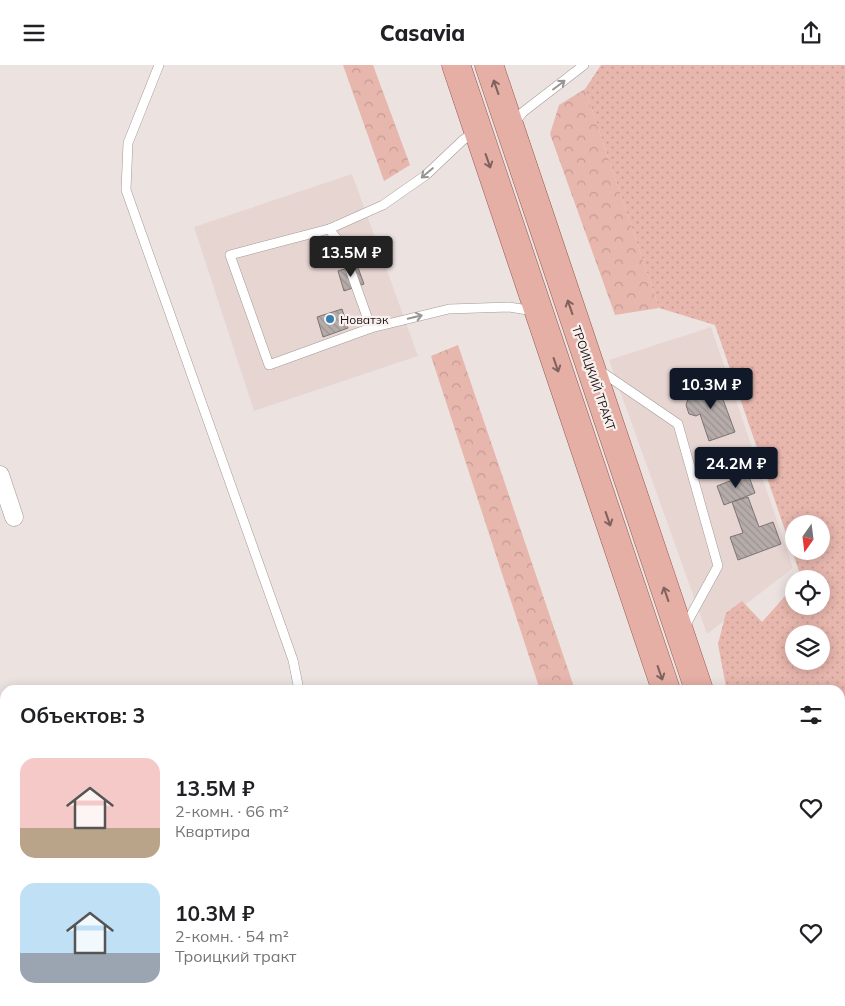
<!DOCTYPE html>
<html lang="ru">
<head>
<meta charset="utf-8">
<style>
	:root { --surface:#fff; --page:#f2f2f2; --text:#202124; --muted:#757577; --accent:#111827 }
	body { margin:0; font-family:Mulish,sans-serif; background:var(--page); color:var(--text); height:100vh; display:flex; flex-direction:column; font-size:19px; white-space:nowrap }
	* { box-sizing:border-box; margin:0 }
	p { font-size:16px; color:var(--muted) }
	.icon { flex:none; width:28px; height:28px; fill:none; stroke:currentColor; stroke-width:2; stroke-linecap:round; stroke-linejoin:round }
	.map { position:relative; flex:1; overflow:hidden }
	.side { position:absolute; left:0px; top:620px; width:845px; height:321px; display:flex; flex-direction:column; background:var(--surface); border-radius:15px 15px 0 0; box-shadow:0 2px 12px #0003 }
	.side>* { flex:none }
	.needle { width:32px; rotate:194deg }
	.buttons { position:absolute; left:785px; top:450px; display:grid; gap:10px }
	.buttons a { display:grid; place-items:center; width:45px; height:45px; border-radius:50%; background:var(--surface); box-shadow:0 2px 12px #0003; font-size:25px }
	.price { position:absolute; translate:-50% -42px; padding:0 11px; border-radius:5px; background:var(--accent); color:#fff; font-size:16px; line-height:32px; filter:drop-shadow(0 1px 2px #0008) }
	.price::after { content:''; position:absolute; left:50%; top:30px; width:15px; height:11px; margin-left:-8px; background:inherit; clip-path:polygon(0 0,100% 0,50% 100%) }
	.price.on { background:#222; color:#fff }
	ul { padding:0; list-style:none }
	li { display:flex; align-items:center; gap:15px; height:125px; padding:0 20px }
	li span { display:grid; place-items:center; flex:none; width:140px; height:100px; border-radius:15px; color:#555 }
	li>.icon { margin-inline-start:auto }
	span .icon { width:60px; height:60px; fill:#fffc; stroke-width:1 }
	li b { font-size:21px }
	h2 { display:flex; justify-content:space-between; align-items:center; height:60px; padding:0 20px; font-size:21px }
	header { display:flex; justify-content:space-between; align-items:center; height:65px; padding:0 20px; background:var(--surface); font-size:22px; font-weight:800 }
	.map>svg:first-child { display:block }
</style>
</head>
<body>
<header><svg class="icon" aria-label="menu" viewBox="0 0 24 24"><path d="M4 6h16M4 12h16M4 18h16"/></svg>Casavia<svg class="icon" aria-label="share" viewBox="0 0 24 24"><path d="M12 15V3M7 8l5-5 5 5M5 13v7h14v-7"/></svg></header>
<div class="map">
<svg width="845" height="941" viewBox="0 0 845 941">
	<defs>
		<pattern id="grass-dots" width="8" height="8" patternUnits="userSpaceOnUse" patternTransform="scale(1.25)"><rect width="8" height="8" fill="#e7b6ad"/><path d="M2 2h.1M6 6h.1" fill="none" stroke="#c59c94" stroke-width="1.8" stroke-linecap="round"/></pattern>
		<pattern id="forest-crowns" width="20" height="18" patternUnits="userSpaceOnUse" patternTransform="scale(1.25)"><rect width="20" height="18" fill="#e7b6ad"/><path d="M2 6a3 3 0 1 1 6 0M12 15a3 3 0 1 1 6 0" fill="none" stroke="#c59c94"/></pattern>
		<pattern id="building-back-hatch" width="6" height="6" patternUnits="userSpaceOnUse" patternTransform="scale(1.25)"><rect width="6" height="6" fill="#b5acaa"/><path d="M-1 5l2 2M0 0l6 6M5-1l2 2" fill="none" stroke="#9b9391"/></pattern>
	</defs>
	<rect width="100%" height="100%" fill="#ece3e1"/>
	<g fill="#e7d5d1">
		<polygon points="352,109 418,291 254,346 194,162"/>
		<polygon points="711,262 793,503 707,569 609,295"/>
		<polygon points="5,690 5,826 0,828 0,698"/>
	</g>
	<path fill="url(#grass-dots)" fill-rule="evenodd" d="M601 0H845V794L840 780V625H727L726 622 718 579 726 548 742 536 762 557 794 521V541H821V514H800L801 512 715 260 659 243 585 24ZM794 459H821V486H794ZM794 569H821V596H794Z"/>
	<g fill="url(#forest-crowns)">
		<polygon points="343,0 373,0 410,100 384,116"/>
		<polygon points="585,24 659,243 615,250 550,69 559,40"/>
		<polygon points="458,280 575,625 540,625 431,291"/>
		<polygon points="840,780 845,794 845,941 840,941 839,936 840,936"/>
		<polygon points="0,897 5,905 5,936 104,936 108,941 0,941"/>
		<polygon points="610,936 680,936 666,941 611,941"/>
	</g>
	<g fill="url(#building-back-hatch)" stroke="#7c7473">
		<polygon points="357,200 364,219 344,226 338,206"/>
		<polygon points="342,244 348,263 323,272 317,252"/>
		<polygon points="715,313 735,367 709,376 700,349 696,351 689,349 686,340 688,334 693,331 690,323"/>
		<polygon points="748,409 755,428 724,440 717,421"/>
		<polygon points="748,432 759,462 773,457 781,479 738,495 730,472 743,468 732,437"/>
	</g>
	<g fill="none" stroke-linecap="round" stroke-linejoin="round">
		<defs>
			<g id="service">
				<polyline points="159,0 128,78 126,125 293,595 299,625"/>
				<polyline points="513,60 523,47 584,0"/>
				<polyline points="475,67 463,75 426,110 383,140 329,164 341,179 371,263 449,244 509,242 534,246"/>
				<polyline points="329,164 230,190 269,300 371,263"/>
				<polyline points="599,305 678,359 718,501 684,563"/>
				<polyline points="295,941 298,936"/>
			</g>
			<g id="minor">
				<polyline points="0,410 14,452"/>
				<polyline points="0,851 5,850"/>
				<polyline points="187,936 188,941"/>
				<polyline points="705,941 721,936"/>
			</g>
			<g id="primary">
				<polyline points="456,0 666,625"/>
				<polyline points="489,0 699,625"/>
				<polyline points="770,936 772,941"/>
				<polyline points="803,936 805,941"/>
			</g>
		</defs>
		<use href="#service" stroke="#a19997" stroke-width="10"/>
		<use href="#minor" stroke="#a19997" stroke-width="19"/>
		<use href="#primary" stroke="#92564b" stroke-width="29"/>
		<use href="#service" stroke="#fff" stroke-width="9"/>
		<use href="#minor" stroke="#fff" stroke-width="18"/>
		<use href="#primary" stroke="#e5afa5" stroke-width="28"/>
	</g>
	<defs><path id="oneway-shaft" d="M-6 0H5M1.5-3L5.5 0L1.5 3" fill="none" stroke-width="1.6" stroke-linecap="round" stroke-linejoin="round" transform="scale(1.25)"/></defs>
	<g stroke="#979695">
		<use href="#oneway-shaft" transform="translate(559 20) rotate(-37)"/>
		<use href="#oneway-shaft" transform="translate(427 108) rotate(140)"/>
		<use href="#oneway-shaft" transform="translate(415 252) rotate(-13)"/>
	</g>
	<g stroke="#7e625c">
		<use href="#oneway-shaft" transform="translate(496 22) rotate(-109)"/>
		<use href="#oneway-shaft" transform="translate(488 96) rotate(71)"/>
		<use href="#oneway-shaft" transform="translate(570 242) rotate(-109)"/>
		<use href="#oneway-shaft" transform="translate(556 300) rotate(71)"/>
		<use href="#oneway-shaft" transform="translate(608 454) rotate(71)"/>
		<use href="#oneway-shaft" transform="translate(666 529) rotate(-109)"/>
		<use href="#oneway-shaft" transform="translate(660 608) rotate(71)"/>
	</g>
	<circle fill="#3280b2" stroke="#faf0ee" stroke-width="2" cx="330" cy="254" r="5"/>
	<g text-anchor="middle" dominant-baseline="central" stroke-width="4.5" stroke-linejoin="round" paint-order="stroke">
		<g font-size="12" fill="#181514" stroke="#faf0ee" text-anchor="start">
			<text x="340" y="254">Новатэк</text>
		</g>
		<g font-size="12" fill="#181514" stroke="#faf0ee">
			<text transform="translate(594 313) rotate(71)">ТРОИЦКИЙ ТРАКТ</text>
		</g>
	</g>
</svg>
<div class="buttons">
<a><svg class="needle" viewBox="-14 -14 28 28"><path d="M0-13l5 13h-10z" fill="#e53935"/><path d="M0 13l5-13h-10z" fill="#757577"/></svg></a>
<a><svg class="icon" aria-label="locate" viewBox="0 0 24 24"><circle cx="12" cy="12" r="6"/><path d="M12 2v4M12 18v4M2 12h4M18 12h4"/></svg></a>
<a><svg class="icon" aria-label="layers" viewBox="0 0 24 24"><path d="M12 4l9 5-9 5-9-5zM3 14l9 5 9-5"/></svg></a>
</div>
<b class="price on" style="left:351px;top:213px">13.5M ₽</b>
<b class="price" style="left:711px;top:345px">10.3M ₽</b>
<b class="price" style="left:736px;top:424px">24.2M ₽</b>
<section class="side">
<h2>Объектов: 3<svg class="icon" aria-label="filters" viewBox="0 0 24 24"><path d="M4 7h16M4 17h16"/><circle cx="9" cy="7" r="2"/><circle cx="15" cy="17" r="2"/></svg></h2>
<ul>
<li><span style="background:linear-gradient(#f6c9c9 70%,#b9a48a 0)"><svg class="icon" aria-label="home" viewBox="0 0 24 24"><path d="M3 11l9-7 9 7M6 9v11h12V9"/></svg></span><div><b>13.5M ₽</b><p>2-комн. · 66 m²</p><p>Квартира</p></div><svg class="icon" aria-label="heart" viewBox="0 0 24 24"><path d="M12 20l-8-8c-3-5 5-10 8-4 3-6 11-1 8 4z"/></svg></li>
<li><span style="background:linear-gradient(#bfe0f5 70%,#9aa5b1 0)"><svg class="icon" aria-label="home" viewBox="0 0 24 24"><path d="M3 11l9-7 9 7M6 9v11h12V9"/></svg></span><div><b>10.3M ₽</b><p>2-комн. · 54 m²</p><p>Троицкий тракт</p></div><svg class="icon" aria-label="heart" viewBox="0 0 24 24"><path d="M12 20l-8-8c-3-5 5-10 8-4 3-6 11-1 8 4z"/></svg></li>
</ul>
</section>
</div>
</body>
</html>
